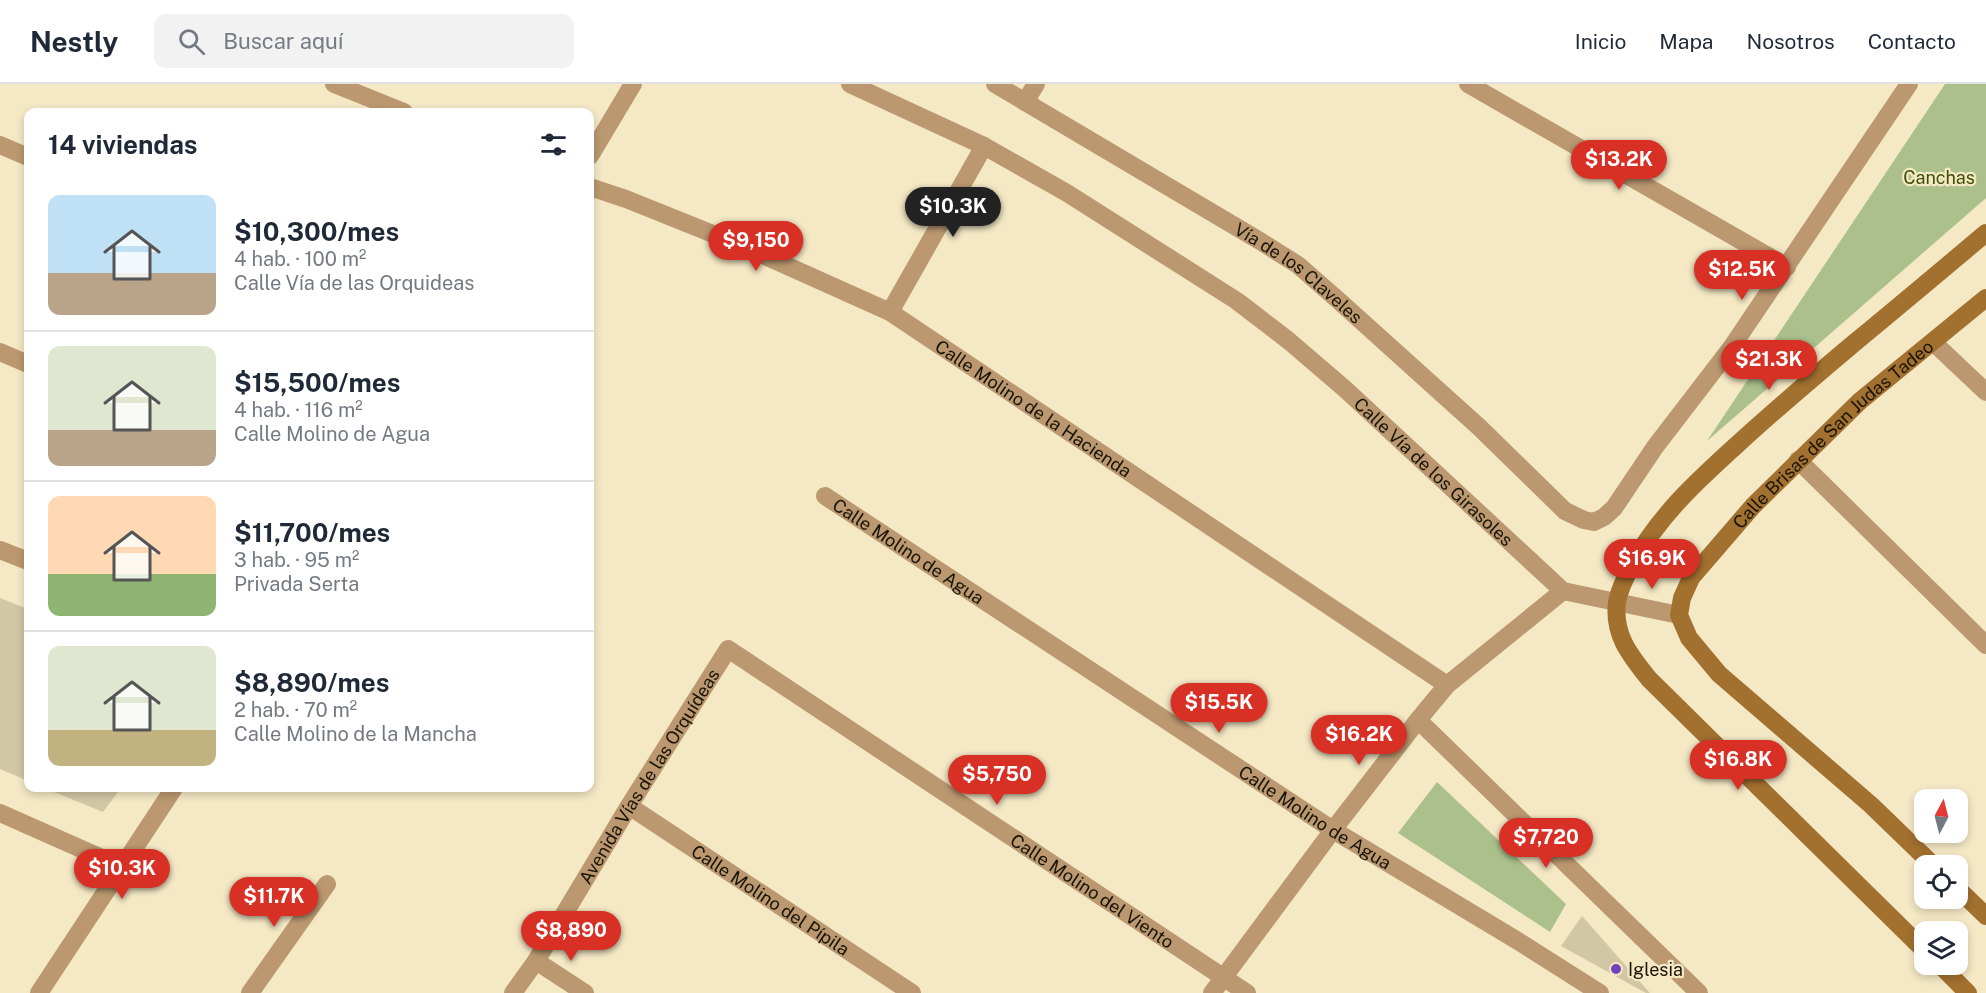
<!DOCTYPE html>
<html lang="es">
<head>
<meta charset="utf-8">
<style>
	:root { --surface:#fff; --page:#f2f2f3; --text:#1f2937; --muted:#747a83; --line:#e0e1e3; --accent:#d93025 }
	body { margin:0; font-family:"Public Sans",sans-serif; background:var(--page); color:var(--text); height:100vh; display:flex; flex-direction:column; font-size:22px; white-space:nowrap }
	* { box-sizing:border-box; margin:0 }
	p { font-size:20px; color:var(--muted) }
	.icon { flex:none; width:33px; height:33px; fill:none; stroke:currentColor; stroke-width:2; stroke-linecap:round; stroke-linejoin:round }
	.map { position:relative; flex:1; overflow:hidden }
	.drawer { position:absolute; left:24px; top:24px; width:570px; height:684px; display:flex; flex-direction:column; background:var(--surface); border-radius:12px; box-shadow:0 3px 9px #0003 }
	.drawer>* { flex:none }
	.needle { width:39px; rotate:7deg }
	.buttons { position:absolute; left:1914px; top:705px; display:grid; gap:12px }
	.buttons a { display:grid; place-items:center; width:54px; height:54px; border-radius:12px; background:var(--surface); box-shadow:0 3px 9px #0003; font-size:30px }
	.price { position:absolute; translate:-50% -51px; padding:0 14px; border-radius:21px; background:var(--accent); color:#fff; font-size:20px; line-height:39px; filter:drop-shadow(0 2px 3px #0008) }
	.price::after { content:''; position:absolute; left:50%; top:36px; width:18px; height:14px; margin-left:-9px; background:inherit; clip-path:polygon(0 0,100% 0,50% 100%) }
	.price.selected { background:#222; color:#fff }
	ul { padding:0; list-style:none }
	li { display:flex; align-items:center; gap:18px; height:150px; padding:0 24px }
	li+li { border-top:2px solid var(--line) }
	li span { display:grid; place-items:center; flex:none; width:168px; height:120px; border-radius:12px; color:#555 }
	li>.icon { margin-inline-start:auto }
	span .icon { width:72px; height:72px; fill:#fffc; stroke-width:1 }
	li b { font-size:26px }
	h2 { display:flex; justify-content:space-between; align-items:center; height:72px; padding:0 24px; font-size:26px }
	header { display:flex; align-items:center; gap:36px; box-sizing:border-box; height:84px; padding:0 30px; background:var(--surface); border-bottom:2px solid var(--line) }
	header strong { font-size:28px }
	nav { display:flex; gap:33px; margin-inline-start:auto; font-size:21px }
	.search { width:420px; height:54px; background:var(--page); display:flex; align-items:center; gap:15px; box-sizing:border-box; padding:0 21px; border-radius:12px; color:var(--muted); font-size:22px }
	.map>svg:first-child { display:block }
</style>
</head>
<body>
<header>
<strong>Nestly</strong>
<div class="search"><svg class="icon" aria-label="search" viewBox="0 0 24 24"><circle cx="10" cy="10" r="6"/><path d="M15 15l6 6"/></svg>Buscar aquí</div>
<nav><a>Inicio</a><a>Mapa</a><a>Nosotros</a><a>Contacto</a></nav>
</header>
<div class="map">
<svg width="1986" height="909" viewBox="0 0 1986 909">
	<rect width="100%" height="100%" fill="#f4e8c5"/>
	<g fill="#acc08c">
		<polygon points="1945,0 1986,0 1986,114 1707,357"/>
		<polygon points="1437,698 1566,820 1550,848 1398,749"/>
	</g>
	<g fill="#d2c7a5">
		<polygon points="0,514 28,525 28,697 0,685"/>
		<polygon points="44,704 121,704 103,728"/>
		<polygon points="1582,832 1650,909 1646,909 1561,862"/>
	</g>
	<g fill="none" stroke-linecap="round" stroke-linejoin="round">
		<g stroke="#bb9870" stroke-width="18">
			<polyline points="334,0 404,28"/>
			<path id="s1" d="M850 0 984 62 1067 109 1237 217 1289 257 1345 305 1563 507 1679 531"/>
			<path id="s2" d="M995 0 1260 157 1298 181 1338 216 1479 343 1565 427 1584 436 1594 438 1604 433 1614 424 1655 363 1731 264 1909 0"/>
			<polyline points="1468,0 1787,183"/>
			<polyline points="1025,18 1036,0"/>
			<polyline points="0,61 28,73"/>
			<polyline points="590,72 633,0"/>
			<path id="s3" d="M590 103 626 115 743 162 890 228 1447 601"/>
			<polyline points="890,228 984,62"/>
			<polyline points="1933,258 1986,308"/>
			<polyline points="0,268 28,280"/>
			<polyline points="1798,376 1986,561"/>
			<path id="s4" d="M825 412 1333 746 1518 857 1600 909"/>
			<polyline points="0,466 28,477"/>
			<polyline points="1418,636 1699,909"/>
			<path id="s5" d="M629 722 912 909"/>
			<polyline points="0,729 122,783"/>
			<polyline points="536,877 585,909"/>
			<polyline points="39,909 174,704"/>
			<polyline points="250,909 327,800"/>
			<path id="s6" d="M513 909 536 877 629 722 728 565 1247 909"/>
			<polyline points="1212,909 1333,746 1418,636 1447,601 1563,507"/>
		</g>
		<g stroke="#a2702f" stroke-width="18">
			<path id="s7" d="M1934 782 1871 721 1719 590 1689 554 1679 531 1682 514 1691 494 1753 422 1860 317 1986 214"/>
			<polyline points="1958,805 1986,832"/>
			<path d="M1924 866 1649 595C1630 571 1613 551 1617 518 1619 506 1626 492 1632 481 1658 432 1699 395 1740 358 1777 324 1815 292 1853 260 1898 223 1942 186 1986 149"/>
			<polyline points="1939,880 1968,909"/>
		</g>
	</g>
	<circle fill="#7342ba" stroke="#f4e8c5" stroke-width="2" cx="1616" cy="885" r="6"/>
	<g text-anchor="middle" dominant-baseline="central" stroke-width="4.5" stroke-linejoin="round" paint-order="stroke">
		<g font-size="18" fill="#3c5006" stroke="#f4e8c5">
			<text x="1939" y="93">Canchas</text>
		</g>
		<g font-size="18" fill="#181407" stroke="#f4e8c5">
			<text stroke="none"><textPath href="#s2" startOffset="358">Vía de los Claveles</textPath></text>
			<text stroke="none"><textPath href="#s3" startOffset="498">Calle Molino de la Hacienda</textPath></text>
			<text stroke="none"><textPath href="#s7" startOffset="602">Calle Brisas de San Judas Tadeo</textPath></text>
			<text stroke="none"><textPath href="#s1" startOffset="705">Calle Vía de los Girasoles</textPath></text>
			<text stroke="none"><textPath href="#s4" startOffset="100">Calle Molino de Agua</textPath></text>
			<text stroke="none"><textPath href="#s6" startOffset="256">Avenida Vías de las Orquídeas</textPath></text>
			<text stroke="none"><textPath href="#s4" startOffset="586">Calle Molino de Agua</textPath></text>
			<text stroke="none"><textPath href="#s6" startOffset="843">Calle Molino del Viento</textPath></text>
			<text stroke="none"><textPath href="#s5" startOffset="170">Calle Molino del Pípila</textPath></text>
		</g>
		<g font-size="18" fill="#181407" stroke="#f4e8c5" text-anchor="start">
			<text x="1628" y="885">Iglesia</text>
		</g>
	</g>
</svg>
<div class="buttons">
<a><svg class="needle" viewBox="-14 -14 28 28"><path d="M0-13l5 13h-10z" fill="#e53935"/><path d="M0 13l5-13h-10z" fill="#747a83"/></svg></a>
<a><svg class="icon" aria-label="locate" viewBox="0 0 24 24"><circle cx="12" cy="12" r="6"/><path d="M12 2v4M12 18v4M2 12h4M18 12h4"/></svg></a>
<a><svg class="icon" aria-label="layers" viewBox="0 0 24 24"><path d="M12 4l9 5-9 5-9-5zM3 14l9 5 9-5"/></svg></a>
</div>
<b class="price" style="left:1619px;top:107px">$13.2K</b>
<b class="price selected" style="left:953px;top:154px">$10.3K</b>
<b class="price" style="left:756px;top:188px">$9,150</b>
<b class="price" style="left:1742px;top:217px">$12.5K</b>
<b class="price" style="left:1769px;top:307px">$21.3K</b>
<b class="price" style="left:1652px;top:506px">$16.9K</b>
<b class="price" style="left:1219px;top:650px">$15.5K</b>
<b class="price" style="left:1359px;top:682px">$16.2K</b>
<b class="price" style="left:1738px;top:707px">$16.8K</b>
<b class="price" style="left:997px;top:722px">$5,750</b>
<b class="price" style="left:1546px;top:785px">$7,720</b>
<b class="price" style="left:122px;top:816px">$10.3K</b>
<b class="price" style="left:274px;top:844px">$11.7K</b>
<b class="price" style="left:571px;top:878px">$8,890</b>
<section class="drawer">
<h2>14 viviendas<svg class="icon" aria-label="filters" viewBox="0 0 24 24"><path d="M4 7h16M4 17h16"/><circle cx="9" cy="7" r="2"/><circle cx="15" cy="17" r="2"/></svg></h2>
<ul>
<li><span style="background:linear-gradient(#bfe0f5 65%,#b9a48a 0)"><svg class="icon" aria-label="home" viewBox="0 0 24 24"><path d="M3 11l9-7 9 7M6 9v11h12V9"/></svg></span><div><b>$10,300/mes</b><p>4 hab. · 100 m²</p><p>Calle Vía de las Orquideas</p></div></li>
<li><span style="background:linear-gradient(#dfe7d0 70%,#b9a48a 0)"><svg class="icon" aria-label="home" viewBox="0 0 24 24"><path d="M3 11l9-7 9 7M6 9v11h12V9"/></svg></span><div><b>$15,500/mes</b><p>4 hab. · 116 m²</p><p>Calle Molino de Agua</p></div></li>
<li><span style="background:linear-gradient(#ffd9b3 65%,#8fb573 0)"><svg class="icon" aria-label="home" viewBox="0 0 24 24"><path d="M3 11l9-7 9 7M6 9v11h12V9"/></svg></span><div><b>$11,700/mes</b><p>3 hab. · 95 m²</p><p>Privada Serta</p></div></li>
<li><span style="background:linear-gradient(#dfe7d0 70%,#c2b280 0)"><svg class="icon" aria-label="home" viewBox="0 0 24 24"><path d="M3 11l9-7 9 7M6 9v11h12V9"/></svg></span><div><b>$8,890/mes</b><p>2 hab. · 70 m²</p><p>Calle Molino de la Mancha</p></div></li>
</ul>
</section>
</div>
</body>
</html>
